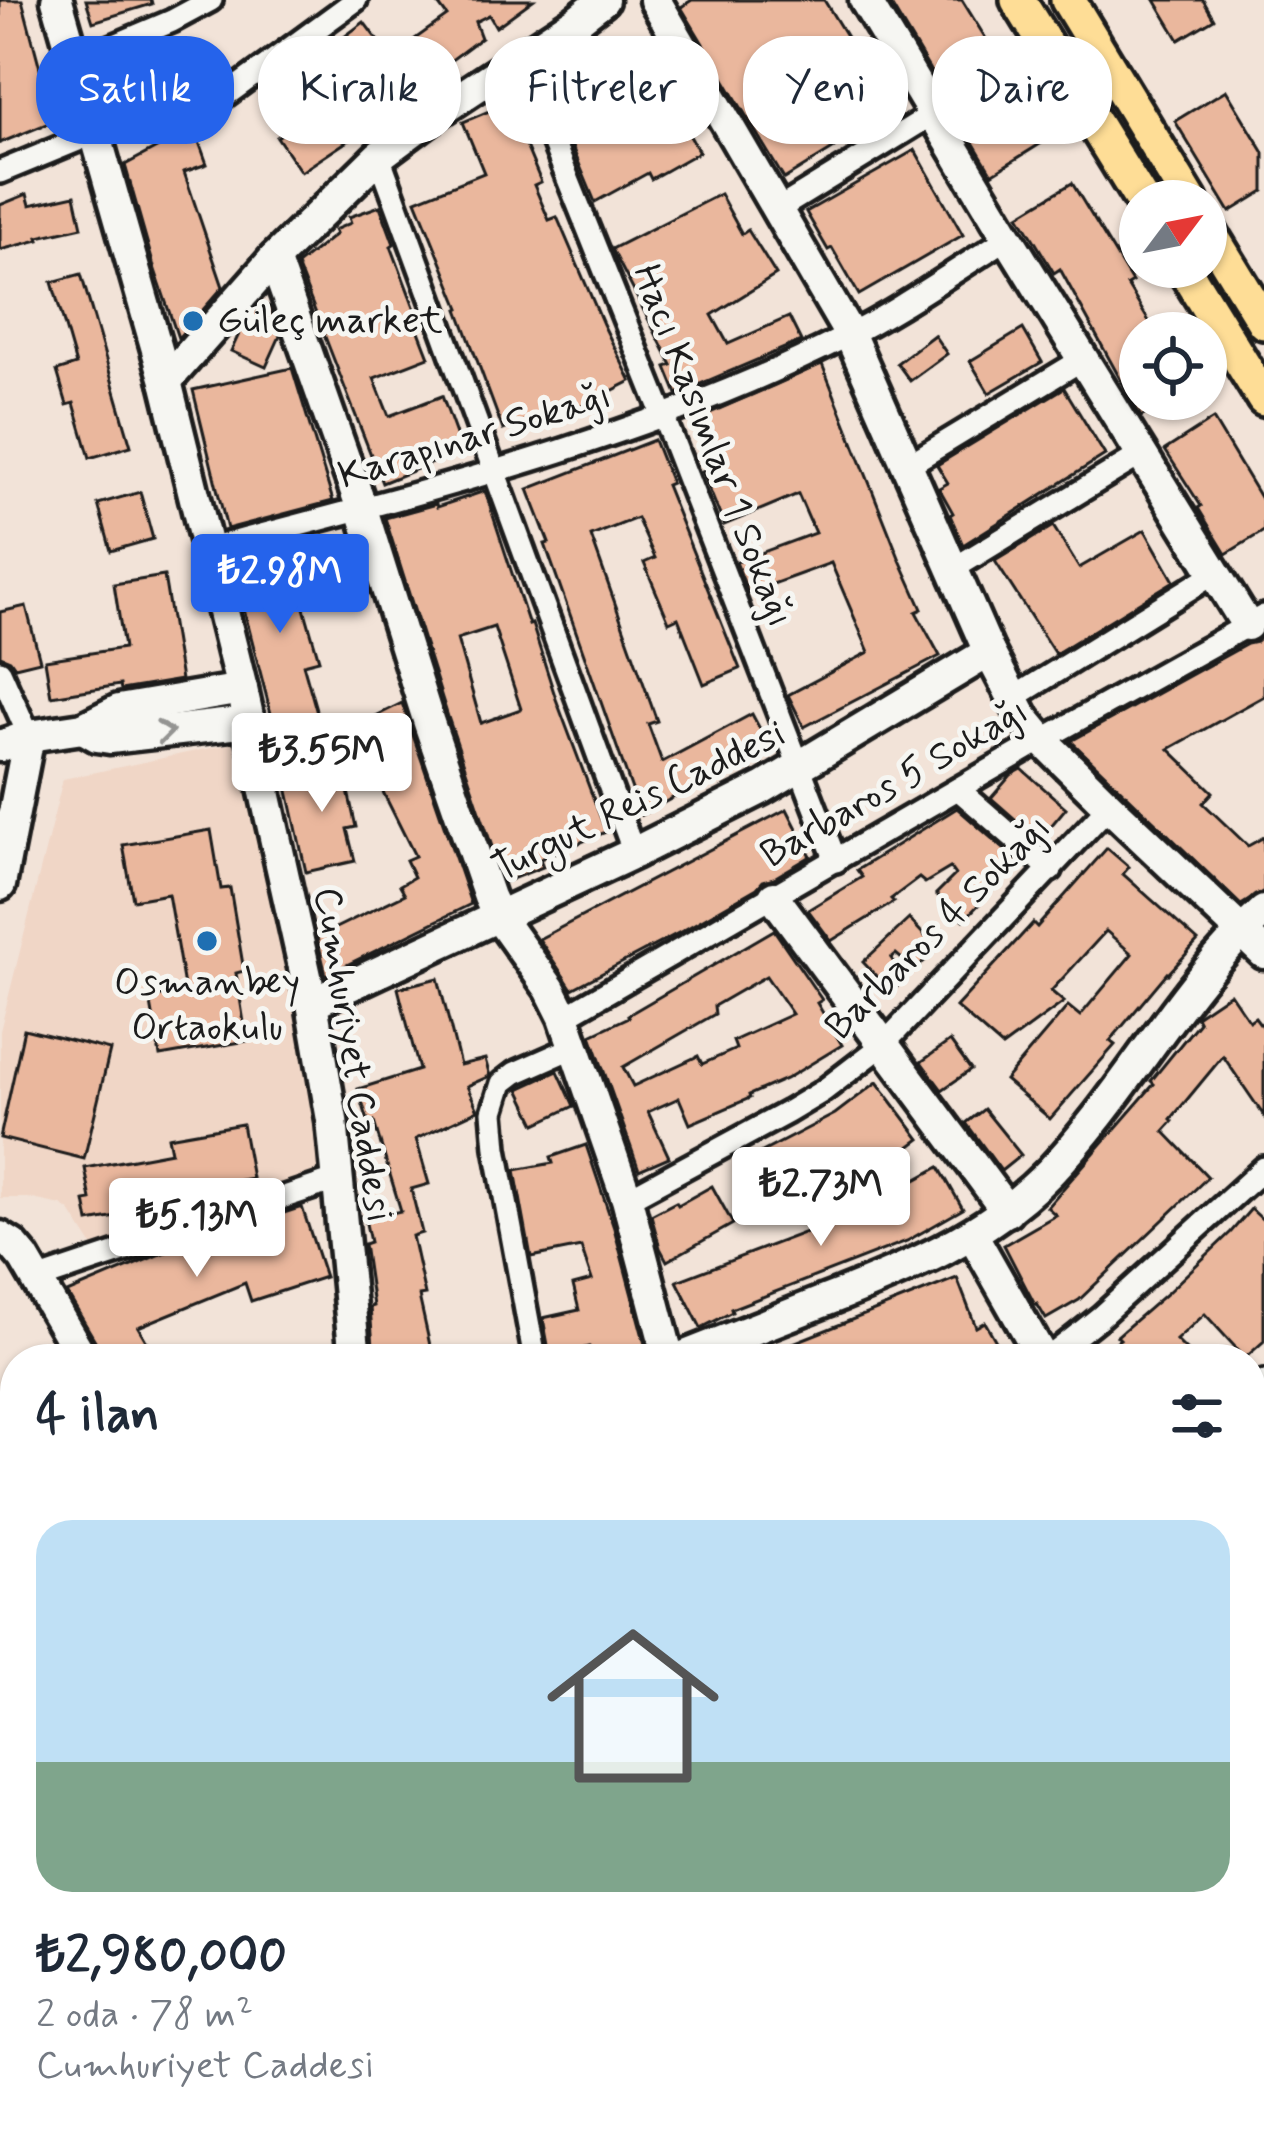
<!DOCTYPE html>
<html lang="tr">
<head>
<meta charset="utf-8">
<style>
	:root { --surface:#fff; --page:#f2f2f3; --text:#1f2937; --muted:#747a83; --accent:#2563eb }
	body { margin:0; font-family:Mynerve,sans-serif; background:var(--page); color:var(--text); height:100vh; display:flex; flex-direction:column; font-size:45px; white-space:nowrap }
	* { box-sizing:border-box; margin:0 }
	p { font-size:39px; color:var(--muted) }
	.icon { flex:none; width:66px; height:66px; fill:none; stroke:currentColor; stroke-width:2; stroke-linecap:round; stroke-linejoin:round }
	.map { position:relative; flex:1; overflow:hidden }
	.panel { position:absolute; left:0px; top:1344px; width:1266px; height:807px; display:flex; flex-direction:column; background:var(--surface); border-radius:48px 48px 0 0; box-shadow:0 3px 9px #0004 }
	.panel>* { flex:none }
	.banner { position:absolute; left:36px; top:36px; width:1194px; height:108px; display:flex; gap:24px }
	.needle { width:78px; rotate:58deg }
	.tools { position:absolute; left:1119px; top:180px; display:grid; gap:24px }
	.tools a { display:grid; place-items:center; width:108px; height:108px; border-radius:50%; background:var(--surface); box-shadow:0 3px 9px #0004; font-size:60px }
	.price { position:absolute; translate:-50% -102px; padding:0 27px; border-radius:12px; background:#fff; color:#222; font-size:39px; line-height:78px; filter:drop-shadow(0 3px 6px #0008) }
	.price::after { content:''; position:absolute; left:50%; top:72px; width:36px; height:27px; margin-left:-18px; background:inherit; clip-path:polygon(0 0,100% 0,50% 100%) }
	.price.selected { background:var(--accent); color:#fff }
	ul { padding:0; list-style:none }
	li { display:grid; align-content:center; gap:24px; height:636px; padding:0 36px }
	li span { display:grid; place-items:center; height:372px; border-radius:36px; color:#555 }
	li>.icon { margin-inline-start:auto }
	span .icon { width:216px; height:216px; fill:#fffc; stroke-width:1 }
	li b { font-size:51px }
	h2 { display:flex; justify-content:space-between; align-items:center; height:144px; padding:0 36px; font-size:51px }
	.chip { padding:0 42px; border-radius:48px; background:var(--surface); box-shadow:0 3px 9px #0004; font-size:42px; line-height:108px }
	.chip.selected { background:var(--accent); color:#fff }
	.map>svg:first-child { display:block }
</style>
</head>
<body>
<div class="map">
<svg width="1264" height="2150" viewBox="0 0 1264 2150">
	<rect width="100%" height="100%" fill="#f2e3d8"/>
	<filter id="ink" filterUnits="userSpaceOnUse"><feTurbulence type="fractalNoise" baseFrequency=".00833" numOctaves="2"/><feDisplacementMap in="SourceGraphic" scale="24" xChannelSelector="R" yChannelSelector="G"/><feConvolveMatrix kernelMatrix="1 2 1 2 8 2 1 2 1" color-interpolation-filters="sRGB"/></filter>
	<g filter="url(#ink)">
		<polygon fill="#f0d6c6" points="239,742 276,898 300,1031 320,1172 95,1250 70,1211 61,1205 28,1198 0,1198 0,1031 63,779"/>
		<g fill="#eab79d" stroke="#1c1c1c" stroke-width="3" fill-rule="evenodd">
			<polygon points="0,0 22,0 54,121 0,143"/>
			<polygon points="86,0 151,0 152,4 93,22"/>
			<polygon points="435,0 533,0 496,27 489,15 475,22 481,38 446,64 453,75 429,92 420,80 383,108 359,76 341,89 317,57 364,22 390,57 447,16"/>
			<polygon points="692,0 824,0 893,112 784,179 681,7"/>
			<polygon points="888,0 962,0 1048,139 992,174"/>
			<polygon points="1155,0 1203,0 1214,19 1179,40"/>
			<polygon points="633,36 699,152 651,179 648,173 595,202 556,108 597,83 586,64"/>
			<polygon points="1226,90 1264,153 1264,191 1230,212 1175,121"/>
			<polygon points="331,100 355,136 301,172 277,137"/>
			<polygon points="508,103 541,182 534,185 549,220 557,217 603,324 631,381 574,410 571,404 503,430 458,309 460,308 416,200 484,173 463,122"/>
			<polygon points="194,128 207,164 184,172 223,287 178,338 154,267 125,165"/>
			<polygon points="915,150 963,235 859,295 832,248 828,250 806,212"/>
			<polygon points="1072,183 1132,282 1127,285 1156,333 1140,333 1140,399 1171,399 1141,417 1060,269 1054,273 1019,215"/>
			<polygon points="27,194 30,205 75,195 82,227 38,237 39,240 0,250 0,205"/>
			<polygon points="720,194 742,234 748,230 776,275 712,315 728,344 789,317 801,341 677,394 666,367 672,365 612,249"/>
			<polygon points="380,206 394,244 391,246 416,312 412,313 429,357 374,378 389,416 442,396 462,451 382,483 297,265 336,234 334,230 351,223 349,217"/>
			<polygon points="81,274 131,446 90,458 74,403 67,405 57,371 76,365 52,282"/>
			<polygon points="265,305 270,307 280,336 266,367 231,351 245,321 257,307"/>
			<polygon points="1023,329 1042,362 989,393 970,361"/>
			<polygon points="934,335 947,354 910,381 897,363"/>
			<polygon points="822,364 900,560 922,609 916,612 940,656 804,727 788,695 869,652 831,563 748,593 736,562 815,533 798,494 724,525 702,471 711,467 692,421"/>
			<polygon points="292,368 333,501 227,529 193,390"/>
			<polygon points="1064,388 1105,455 963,545 950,515 953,513 939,488 948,483 937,465"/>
			<polygon points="1213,419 1264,504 1264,531 1226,554 1198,508 1201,506 1165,450"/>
			<polygon points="654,440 671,483 666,485 740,669 704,684 678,618 669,622 644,563 655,558 637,518 591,536 657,721 648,724 662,762 752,714 769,746 641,815 545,544 549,543 528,489"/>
			<path d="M485 491 529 625 532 624 556 699 606 832 540 859 543 867 504 882 448 717 385 518 436 504 437 507ZM494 627 521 709 481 723 457 639Z"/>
			<polygon points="140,492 153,539 111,551 98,504"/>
			<polygon points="1053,526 1079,568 1145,530 1174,581 1055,654 995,561"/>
			<polygon points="293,550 305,592 300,594 319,660 303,664 319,720 276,733 233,567"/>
			<polygon points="164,576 181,680 121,690 120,685 51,696 45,660 124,648 114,584"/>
			<polygon points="26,606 40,661 15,667 10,660 0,656 0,612"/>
			<polygon points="1264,635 1264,696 1169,749 1213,792 1203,803 1248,846 1264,837 1264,891 1241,905 1071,741 1247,644 1256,642"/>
			<polygon points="402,703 471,904 326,975 317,937 405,894 400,885 414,877 406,860 415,856 377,780 383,776 358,725"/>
			<polygon points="341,760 356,827 347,829 355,861 306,872 284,773"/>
			<polygon points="1022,769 1066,808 1039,840 991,798 1011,775"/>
			<polygon points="957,808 1019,862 964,920 936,894 955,875 950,868 925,883 919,878 891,899 894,902 831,941 808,910 862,877 857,870"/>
			<polygon points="787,809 811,856 774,878 763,881 757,888 684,930 572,989 539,939"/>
			<polygon points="211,830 221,889 230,888 244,971 236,973 247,1041 160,1056 150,998 185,992 168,894 133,900 123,845"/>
			<polygon points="1107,848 1129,867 1123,874 1198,941 1168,974 1167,973 1110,1041 1115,1045 1050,1119 1005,1080 1068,1006 1080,1016 1132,954 1106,931 1051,991 1064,1002 1002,1047 956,1007 1033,923 1037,927"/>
			<polygon points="909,919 937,949 915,970 896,954 891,958 906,979 891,992 863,962"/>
			<path d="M774 930 822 1000 817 1003 842 1045 786 1079 749 1095 750 1098 690 1124 679 1098 648 1112 669 1157 639 1170 591 1035 629 1017 628 1015ZM766 976 792 1014 733 1041 736 1049 702 1064 698 1056 633 1086 623 1067 715 1014 714 1006Z"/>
			<polygon points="438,978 460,1065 485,1059 490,1076 467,1086 478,1110 416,1139 429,1184 411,1189 422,1233 412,1236 425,1295 419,1296 433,1359 374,1359 370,1307 373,1306 364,1244 370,1242 365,1219 401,1211 374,1122 369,1124 358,1089 419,1070 398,988"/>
			<polygon points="1230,993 1249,1021 1255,1017 1264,1029 1264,1116 1223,1056 1171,1119 1173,1121 1164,1131 1208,1177 1079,1300 1046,1319 1037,1304 1035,1305 1004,1245 1056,1215 1047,1207 1154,1084 1151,1081 1199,1022 1196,1016"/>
			<polygon points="24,1029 110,1050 84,1159 0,1138"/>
			<polygon points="950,1041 971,1070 942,1090 921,1062"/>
			<polygon points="558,1071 574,1106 536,1124 519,1089"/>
			<polygon points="877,1082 920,1139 834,1203 820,1177 766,1206 743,1162 835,1114"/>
			<polygon points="984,1109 1021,1155 1001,1171 966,1123"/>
			<polygon points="242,1124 252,1178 192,1189 194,1203 89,1222 85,1201 91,1200 85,1168 171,1152 168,1137"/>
			<polygon points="586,1145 614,1228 649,1359 592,1359 589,1347 550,1356 543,1318 579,1310 573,1285 592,1280 581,1247 531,1257 515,1170 553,1163 551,1157"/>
			<polygon points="939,1167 963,1209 907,1241 731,1309 732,1312 701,1328 677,1281 832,1222 834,1225"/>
			<polygon points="712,1186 733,1224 667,1261 660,1248 651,1215 676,1202 678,1205"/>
			<polygon points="302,1207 325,1277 251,1301 245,1283 138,1327 157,1359 102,1359 100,1349 67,1293 160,1254"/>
			<polygon points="1251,1209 1264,1221 1264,1341 1245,1358 1205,1314 1176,1340 1195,1359 1093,1359 1120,1339 1117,1336 1167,1293 1231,1232"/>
			<polygon points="957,1278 976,1327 985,1322 1006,1359 753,1359"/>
		</g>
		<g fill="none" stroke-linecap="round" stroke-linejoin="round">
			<defs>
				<g id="street">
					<polyline points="519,57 664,418 836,861"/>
					<polyline points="75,62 172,21 211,0"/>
					<polyline points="218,101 356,0"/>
					<polyline points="379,156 634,853"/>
					<polyline points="0,172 95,133"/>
					<polyline points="777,210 933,114"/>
					<polyline points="908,465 1083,359"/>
					<path d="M208 549C424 492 643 439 843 338 900 310 954 271 1008 238"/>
					<polyline points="953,569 1142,454"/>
					<polyline points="0,671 29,736"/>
					<polyline points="1013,698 1215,573"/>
					<polyline points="958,789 1051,870"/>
					<polyline points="564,1017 1042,740 1264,616"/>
					<polyline points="627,1199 788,1112 823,1091 883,1045 1109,806"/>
					<polyline points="37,1280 338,1179"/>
					<polyline points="535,1359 496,1148 493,1112 502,1083 515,1073 574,1047"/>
					<polyline points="1047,1359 1100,1317 1264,1168"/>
					<polyline points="1251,1393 1264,1382"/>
					<polyline points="0,1689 15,1689"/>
					<polyline points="0,1838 15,1835"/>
					<polyline points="0,1991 15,1988"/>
					<polyline points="1251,2018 1264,2116"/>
					<polyline points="94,2136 98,2150"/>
					<polyline points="903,2136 905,2150"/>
					<polyline points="995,2136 997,2150"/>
					<polyline points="1071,2136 1074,2150"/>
					<polyline points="1143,2136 1145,2150"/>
					<polyline points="119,2150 184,2136"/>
					<polyline points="259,2150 292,2136"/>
					<polyline points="748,2150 756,2136"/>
				</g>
				<g id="secondary">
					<polyline points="57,0 166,381 242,689 312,1003 332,1120 355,1359"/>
					<polyline points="655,0 850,335 989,652 1023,717 1042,740 1109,806 1264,953"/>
					<polyline points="865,0 1008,238 1247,625"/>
					<polyline points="274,259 362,509 429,723 489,897 498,916 550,989 564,1017 627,1199 669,1359"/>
					<polyline points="166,381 274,259 379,156 438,112 576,21 603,0"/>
					<polyline points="83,728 97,736 110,738 249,722"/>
					<polyline points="0,746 29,736 83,728 119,710 242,689"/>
					<polyline points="0,885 29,736"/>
					<polyline points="774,897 1007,1211"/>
					<polyline points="312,1003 634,853 763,788 989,652"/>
					<polyline points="972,1234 1043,1359"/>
					<polyline points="0,1237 13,1245 24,1258 83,1359"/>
					<path d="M678 1359C726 1340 774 1321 822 1302 905 1270 987 1237 1050 1172 1128 1091 1180 986 1264 911"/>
					<polyline points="0,1425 15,1442"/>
					<polyline points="1251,1586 1264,1577"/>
					<polyline points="1251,1831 1264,1833"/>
					<polyline points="257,2136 260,2150"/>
					<polyline points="559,2136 560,2150"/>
					<polyline points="818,2136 820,2150"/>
				</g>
				<g id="primary">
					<polyline points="1018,0 1142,201"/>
					<polyline points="1068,0 1190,201"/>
					<polyline points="1206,227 1264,322"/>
					<polyline points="1183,267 1264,399"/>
				</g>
			</defs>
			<use href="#street" stroke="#1c1c1c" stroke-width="30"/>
			<use href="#secondary" stroke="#1c1c1c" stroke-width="39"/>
			<use href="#primary" stroke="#1c1c1c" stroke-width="42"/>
			<use href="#street" stroke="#f6f6f2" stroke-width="21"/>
			<use href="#secondary" stroke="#f6f6f2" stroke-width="30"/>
			<use href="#primary" stroke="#fedd96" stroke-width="33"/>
		</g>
		<defs><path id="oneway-chevron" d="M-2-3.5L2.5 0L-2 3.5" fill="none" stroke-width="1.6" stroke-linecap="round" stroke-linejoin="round" transform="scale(3)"/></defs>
		<use stroke="#949492" href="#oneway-chevron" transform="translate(165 732) rotate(-7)"/>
	</g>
	<g fill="#1f6fb2" stroke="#f6f6f2" stroke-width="4.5">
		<circle cx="193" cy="321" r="12"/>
		<circle cx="207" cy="941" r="12"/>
	</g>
	<g text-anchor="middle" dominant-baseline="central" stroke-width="10" stroke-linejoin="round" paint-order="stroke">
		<g font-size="39" fill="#1c1c1c" stroke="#f6f6f2" text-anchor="start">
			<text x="217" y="321">Güleç market</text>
			<text x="207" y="983" text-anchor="middle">Osmanbey<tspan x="207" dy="45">Ortaokulu</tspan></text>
		</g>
		<g font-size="39" fill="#1c1c1c" stroke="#f6f6f2">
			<text transform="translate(475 437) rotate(-17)">Karapınar Sokağı</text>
			<text transform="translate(712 446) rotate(69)">Hacı Kasımlar 1 Sokağı</text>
			<text transform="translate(895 784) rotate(-30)">Barbaros 5 Sokağı</text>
			<text transform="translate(639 802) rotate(-26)">Turgut Reis Caddesi</text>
			<text transform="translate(939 928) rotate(-45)">Barbaros 4 Sokağı</text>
			<text transform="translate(352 1055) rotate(81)">Cumhuriyet Caddesi</text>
		</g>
	</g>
</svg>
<div class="tools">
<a><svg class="needle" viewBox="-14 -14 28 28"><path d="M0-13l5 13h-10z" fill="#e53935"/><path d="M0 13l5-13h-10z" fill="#747a83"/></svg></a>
<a><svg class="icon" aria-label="locate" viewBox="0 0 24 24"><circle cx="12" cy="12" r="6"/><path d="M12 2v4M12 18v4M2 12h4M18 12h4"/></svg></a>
</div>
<b class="price selected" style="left:280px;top:636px">₺2.98M</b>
<b class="price" style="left:322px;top:815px">₺3.55M</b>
<b class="price" style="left:821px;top:1249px">₺2.73M</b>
<b class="price" style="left:197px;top:1280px">₺5.13M</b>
<div class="banner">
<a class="chip selected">Satılık</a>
<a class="chip">Kiralık</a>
<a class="chip">Filtreler</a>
<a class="chip">Yeni</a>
<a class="chip">Daire</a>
</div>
<section class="panel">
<h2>4 ilan<svg class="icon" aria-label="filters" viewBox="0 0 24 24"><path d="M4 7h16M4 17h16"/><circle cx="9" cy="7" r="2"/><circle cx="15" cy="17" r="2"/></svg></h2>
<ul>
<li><span style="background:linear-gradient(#bfe0f5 65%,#7fa58c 0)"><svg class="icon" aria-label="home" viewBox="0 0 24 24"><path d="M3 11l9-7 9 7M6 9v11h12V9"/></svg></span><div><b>₺2,980,000</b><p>2 oda · 78 m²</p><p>Cumhuriyet Caddesi</p></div></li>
</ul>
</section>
</div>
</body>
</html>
